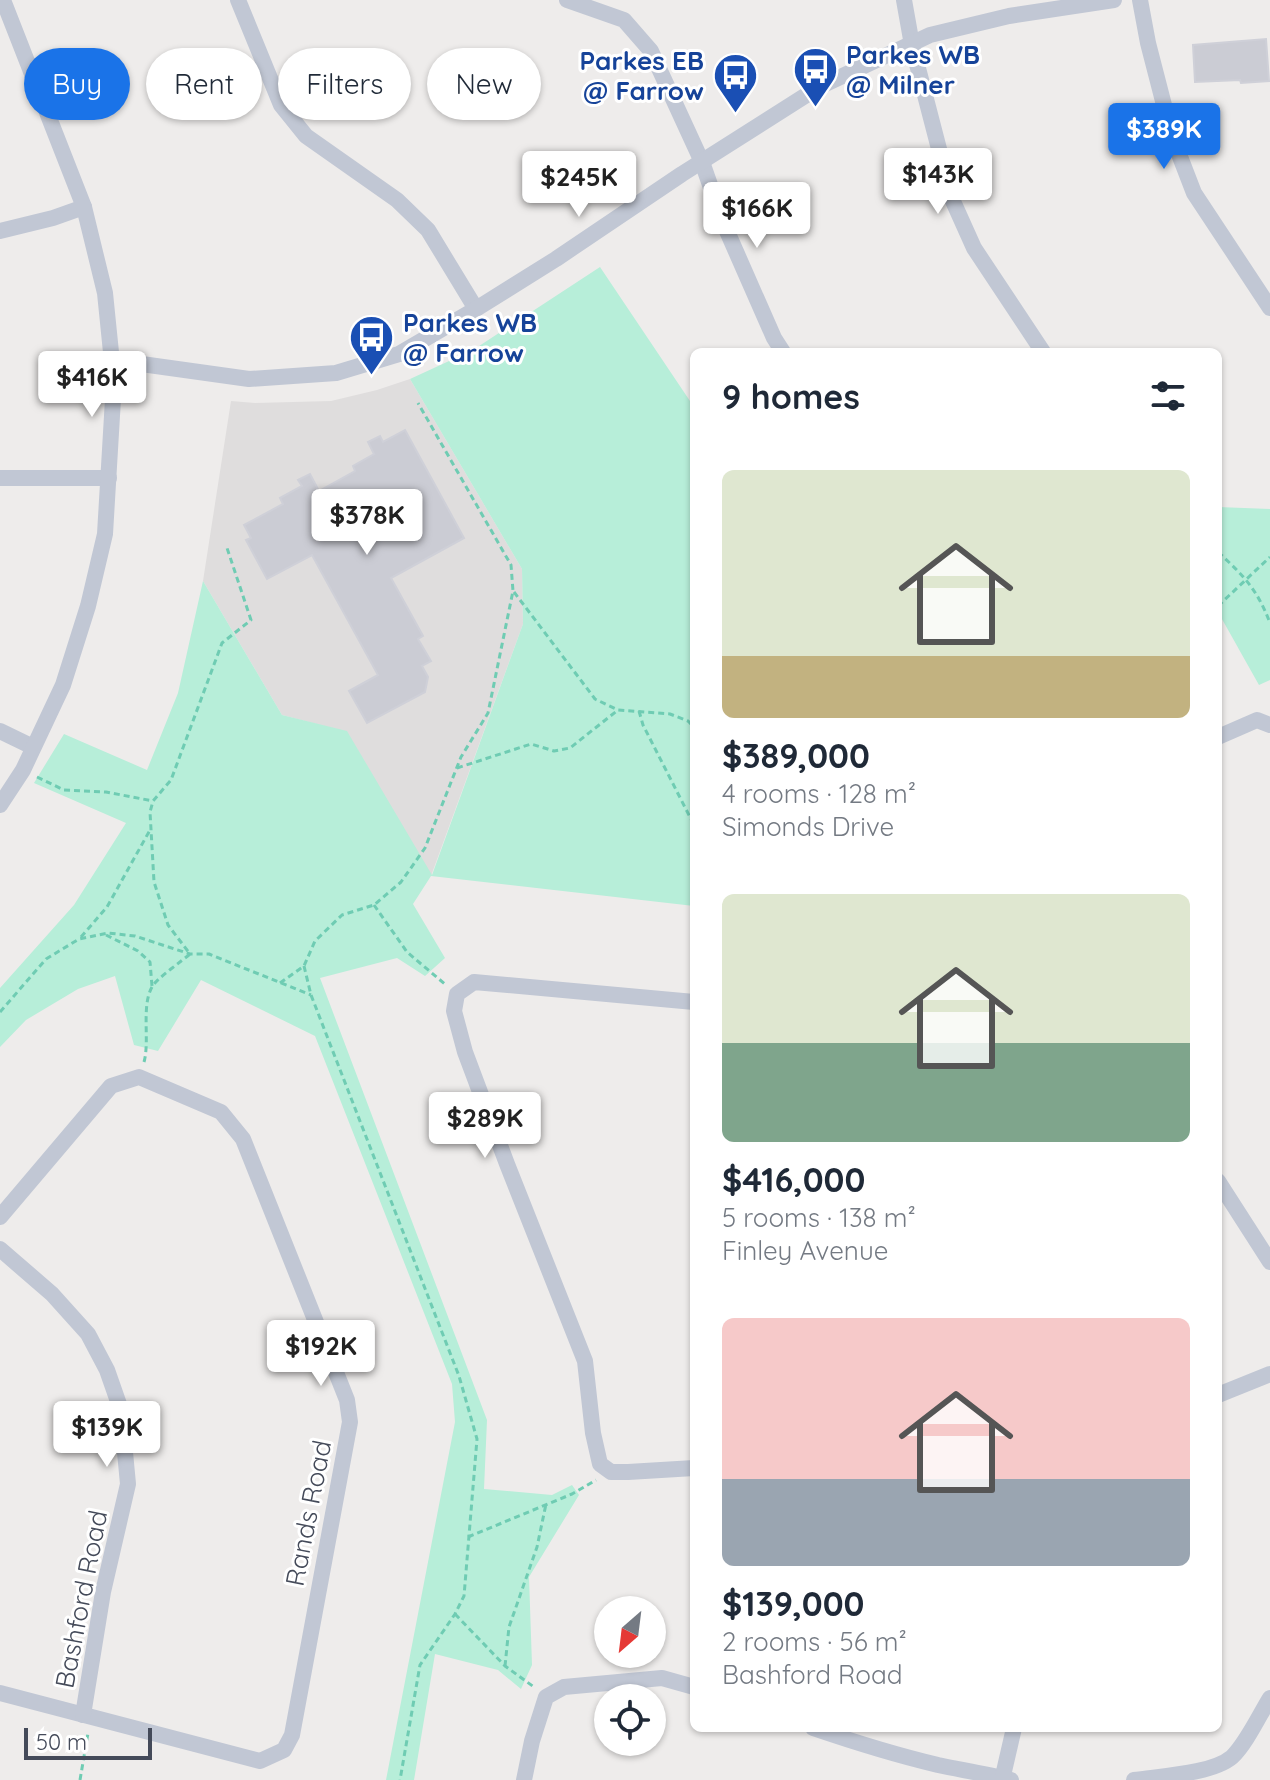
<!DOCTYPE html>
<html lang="en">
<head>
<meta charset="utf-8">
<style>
	:root { --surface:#fff; --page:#f6f6f7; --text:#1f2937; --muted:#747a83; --accent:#1a73e8 }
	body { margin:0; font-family:Quicksand,sans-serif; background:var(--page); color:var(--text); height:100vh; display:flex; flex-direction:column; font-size:30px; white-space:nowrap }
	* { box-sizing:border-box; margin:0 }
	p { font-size:26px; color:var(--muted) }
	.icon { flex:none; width:44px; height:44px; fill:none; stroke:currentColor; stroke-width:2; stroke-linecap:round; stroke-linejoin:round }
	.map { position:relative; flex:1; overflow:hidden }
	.side { position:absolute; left:690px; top:348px; width:532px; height:1384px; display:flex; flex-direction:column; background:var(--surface); border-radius:12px; box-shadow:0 2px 6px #0004 }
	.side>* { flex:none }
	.top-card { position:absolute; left:24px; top:48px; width:546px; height:72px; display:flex; gap:16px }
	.needle { width:52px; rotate:208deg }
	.controls { position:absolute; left:594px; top:1596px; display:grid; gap:16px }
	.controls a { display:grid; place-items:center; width:72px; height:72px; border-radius:50%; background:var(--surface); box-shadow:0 2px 6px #0004; font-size:40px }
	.scale { position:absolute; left:24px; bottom:20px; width:128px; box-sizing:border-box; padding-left:8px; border:4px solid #444a59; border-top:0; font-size:22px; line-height:28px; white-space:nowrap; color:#444a59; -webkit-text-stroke:6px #fff; paint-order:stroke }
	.price { position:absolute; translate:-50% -68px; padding:0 18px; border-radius:8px; background:#fff; color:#222; font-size:26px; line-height:52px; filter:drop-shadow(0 2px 4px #0008) }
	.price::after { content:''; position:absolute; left:50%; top:48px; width:24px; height:18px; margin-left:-12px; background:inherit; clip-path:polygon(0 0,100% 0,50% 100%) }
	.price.on { background:var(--accent); color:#fff }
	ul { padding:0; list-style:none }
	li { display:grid; align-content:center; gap:16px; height:424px; padding:0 32px }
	li span { display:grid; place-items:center; height:248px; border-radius:12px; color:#555 }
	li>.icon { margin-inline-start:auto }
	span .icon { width:144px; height:144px; fill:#fffc; stroke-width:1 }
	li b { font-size:34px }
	h2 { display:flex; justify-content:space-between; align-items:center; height:96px; padding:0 32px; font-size:34px }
	.pill { padding:0 28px; border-radius:36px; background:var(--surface); box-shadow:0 2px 6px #0004; font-size:28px; line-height:72px }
	.pill.on { background:var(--accent); color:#fff }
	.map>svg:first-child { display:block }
</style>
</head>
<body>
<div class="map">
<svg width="1270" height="1780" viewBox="0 0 1270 1780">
	<rect width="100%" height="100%" fill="#eeeceb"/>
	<polygon fill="#dfdddd" points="410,379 522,569 523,624 431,876 347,732 282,715 203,581 231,401 255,403 331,401 377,390"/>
	<g fill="#b7eed9">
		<polygon points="600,267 694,407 694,906 431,876 413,904 445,958 425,976 397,958 320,978 487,1420 484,1489 552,1495 572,1485 579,1495 529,1577 532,1665 521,1689 498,1670 435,1654 414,1780 386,1780 455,1422 452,1384 315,1036 201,980 158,1051 134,1045 115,976 78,989 26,1020 0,1047 0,988 74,905 126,823 34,783 64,734 147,770 178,693 203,581 282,715 347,731 432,875 523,624 522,569 410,379 473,350"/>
		<polygon points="1218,507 1270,509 1270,680 1259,685 1218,612"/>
	</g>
	<g fill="#cbccd4" stroke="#cfd0d8" stroke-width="2">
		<polygon points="1266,39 1269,81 1241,83 1240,80 1195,82 1193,45"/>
		<polygon points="405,430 464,538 391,578 423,636 418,639 431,661 422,666 428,677 425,692 367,723 349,691 378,675 312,555 267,579 246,540 251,538 244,525 283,504 280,498 302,486 298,480 310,474 319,491 355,471 353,466 374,454 368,442 380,436 383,442"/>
	</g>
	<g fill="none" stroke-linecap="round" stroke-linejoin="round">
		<g stroke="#6fccb3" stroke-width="3" stroke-dasharray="6 4" stroke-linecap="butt">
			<path d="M1218 552C1244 576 1257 589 1270 623"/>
			<polyline points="514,592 595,699 618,710 670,714 688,721 694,727"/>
			<polyline points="1218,606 1270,557"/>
			<polyline points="639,711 643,725 694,825"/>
			<polyline points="457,768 531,744 554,751 570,748 618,710"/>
			<polyline points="37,777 64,790 106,792 153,801"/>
			<polyline points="374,905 407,952 446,985"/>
			<polyline points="106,935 138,951 150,962 152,986"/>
			<polyline points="81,937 107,907 150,830"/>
			<polyline points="304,966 311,995 459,1376 477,1439 464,1596 455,1614 420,1665 400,1780"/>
			<polyline points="280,983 304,966 315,941 342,915 374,905 401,882 425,848 461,757 488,713 513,591 511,565 418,403"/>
			<polyline points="0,1012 46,959 79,939 108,933 135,936 190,954 209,954 311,995"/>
			<path d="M144 1062C150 1041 141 1006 152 987 156 979 182 961 190 954L168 925 154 882 150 812 153 801 171 780 222 643 251 620 226 545"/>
			<polyline points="468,1537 572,1494 596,1480"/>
			<polyline points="455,1614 505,1666 534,1687"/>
			<polyline points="505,1666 509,1627 537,1547 546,1504"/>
			<polyline points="80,1780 88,1733"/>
		</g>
		<g stroke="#c1c7d4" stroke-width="16">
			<polyline points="238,0 281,105 306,136 397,200 428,230 476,309"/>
			<polyline points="567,0 624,20 651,51 702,162 723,222 774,338 783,352"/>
			<polyline points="904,0 912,45 952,199 974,248 1043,352"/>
			<polyline points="1140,0 1148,43 1172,136 1194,193 1270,308"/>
			<polyline points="0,231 53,218 84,207"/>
			<polyline points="113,360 249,379 336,373 399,354 476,309 556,259 682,174 819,87 930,35 1009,16 1114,0"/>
			<polyline points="0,478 109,478"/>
			<polyline points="0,731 33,747"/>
			<polyline points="1218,737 1257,720 1270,725"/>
			<polyline points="0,805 23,770 63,685 88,606 105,534 114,382 105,293 84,207 3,0"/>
			<polyline points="694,1002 474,982 457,994 454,1011 465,1052 507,1164 585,1361 593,1433 600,1464 611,1472 628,1472 694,1468"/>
			<polyline points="1218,1181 1270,1262"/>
			<polyline points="0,1217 111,1086 139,1077 221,1112 243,1139 347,1400 350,1422 292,1735 284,1750 260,1761 0,1693"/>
			<polyline points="0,1249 52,1294 88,1334 107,1370 121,1410 128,1484 103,1592 83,1715"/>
			<polyline points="1218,1395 1270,1374"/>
			<path d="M813 1728C854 1742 896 1755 938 1765 962 1770 987 1774 1011 1780"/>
			<polyline points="524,1780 532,1741 546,1697 564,1687 662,1678 694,1687"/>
			<polyline points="1002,1780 1014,1728"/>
			<path d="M1134 1780C1160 1776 1212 1774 1232 1757 1246 1744 1260 1714 1270 1698"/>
		</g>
	</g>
	<defs>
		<symbol id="bus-pin" viewBox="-11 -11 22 30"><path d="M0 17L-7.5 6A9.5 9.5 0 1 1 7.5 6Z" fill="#1a4fb4" stroke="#fff"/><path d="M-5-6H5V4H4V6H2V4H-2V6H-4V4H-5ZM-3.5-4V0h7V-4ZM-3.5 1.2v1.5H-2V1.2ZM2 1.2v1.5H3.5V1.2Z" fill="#fff"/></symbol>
	</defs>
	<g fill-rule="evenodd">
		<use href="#bus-pin" x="790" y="44" width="51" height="69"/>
		<use href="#bus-pin" x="710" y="50" width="51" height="69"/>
		<use href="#bus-pin" x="346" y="312" width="51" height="69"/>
	</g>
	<g text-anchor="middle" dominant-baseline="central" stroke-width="6" stroke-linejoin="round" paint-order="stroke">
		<g font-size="26" font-weight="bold" fill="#164399" stroke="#fff" text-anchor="start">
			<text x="846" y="54">Parkes WB<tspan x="846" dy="30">@ Milner</tspan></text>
			<text x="704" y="60" text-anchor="end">Parkes EB<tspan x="704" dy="30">@ Farrow</tspan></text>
			<text x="403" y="322">Parkes WB<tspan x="403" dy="30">@ Farrow</tspan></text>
		</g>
		<g font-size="26" fill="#444a59" stroke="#fff">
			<text transform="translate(308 1513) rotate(-79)">Rands Road</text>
			<text transform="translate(81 1599) rotate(-79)">Bashford Road</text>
		</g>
	</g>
</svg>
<div class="controls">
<a><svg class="needle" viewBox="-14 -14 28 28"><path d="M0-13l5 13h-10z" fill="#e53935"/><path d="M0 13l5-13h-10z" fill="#747a83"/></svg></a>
<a><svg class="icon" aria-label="locate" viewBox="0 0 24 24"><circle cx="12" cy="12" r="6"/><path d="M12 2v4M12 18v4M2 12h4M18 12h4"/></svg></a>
</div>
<div class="scale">50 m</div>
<b class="price on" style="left:1164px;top:171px">$389K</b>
<b class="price" style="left:938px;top:216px">$143K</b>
<b class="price" style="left:579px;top:219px">$245K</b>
<b class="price" style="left:757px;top:250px">$166K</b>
<b class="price" style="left:92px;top:419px">$416K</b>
<b class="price" style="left:367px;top:557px">$378K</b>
<b class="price" style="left:485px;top:1160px">$289K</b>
<b class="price" style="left:321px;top:1388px">$192K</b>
<b class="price" style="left:107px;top:1469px">$139K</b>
<div class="top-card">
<a class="pill on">Buy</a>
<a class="pill">Rent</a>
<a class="pill">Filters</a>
<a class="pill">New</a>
</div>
<section class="side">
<h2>9 homes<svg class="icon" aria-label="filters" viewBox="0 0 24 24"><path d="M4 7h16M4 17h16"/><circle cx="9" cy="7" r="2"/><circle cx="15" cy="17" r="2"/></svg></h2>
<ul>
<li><span style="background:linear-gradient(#dfe7d0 75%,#c2b280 0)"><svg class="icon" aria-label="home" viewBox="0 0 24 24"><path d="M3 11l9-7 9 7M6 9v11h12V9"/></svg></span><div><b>$389,000</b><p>4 rooms · 128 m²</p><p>Simonds Drive</p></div></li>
<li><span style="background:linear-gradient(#dfe7d0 60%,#7fa58c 0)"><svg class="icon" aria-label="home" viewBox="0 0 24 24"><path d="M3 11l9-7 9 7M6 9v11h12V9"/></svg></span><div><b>$416,000</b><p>5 rooms · 138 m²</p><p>Finley Avenue</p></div></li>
<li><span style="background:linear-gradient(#f6c9c9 65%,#9aa5b1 0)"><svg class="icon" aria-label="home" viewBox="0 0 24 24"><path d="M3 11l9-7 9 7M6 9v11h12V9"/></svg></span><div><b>$139,000</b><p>2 rooms · 56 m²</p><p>Bashford Road</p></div></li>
</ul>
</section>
</div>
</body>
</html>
